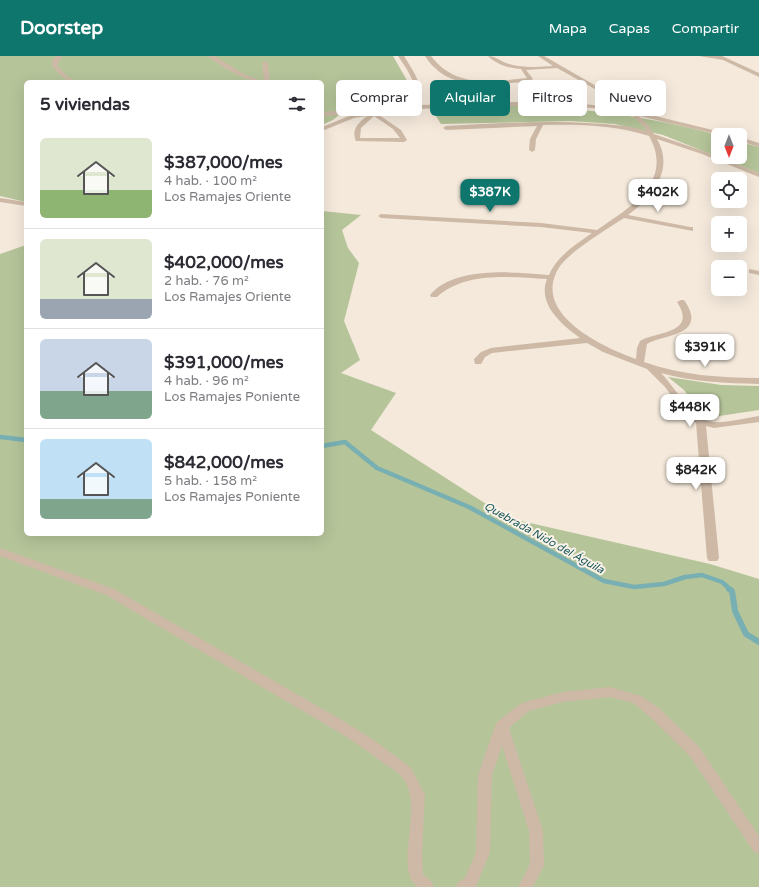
<!DOCTYPE html>
<html lang="es">
<head>
<meta charset="utf-8">
<style>
	:root { --surface:#fff; --page:#f2f2f3; --text:#2b2b33; --muted:#7c7c81; --line:#e1e1e2; --accent:#0f766e }
	body { margin:0; font-family:"Varela Round",sans-serif; background:var(--page); color:var(--text); height:100vh; display:flex; flex-direction:column; font-size:15px; white-space:nowrap }
	* { box-sizing:border-box; margin:0 }
	p { font-size:13px; color:var(--muted) }
	.icon { flex:none; width:22px; height:22px; fill:none; stroke:currentColor; stroke-width:2; stroke-linecap:round; stroke-linejoin:round }
	.map { position:relative; flex:1; overflow:hidden }
	.panel { position:absolute; left:24px; top:24px; width:300px; height:456px; display:flex; flex-direction:column; background:var(--surface); border-radius:6px; box-shadow:0 4px 16px #0002 }
	.panel>* { flex:none }
	.top-card { position:absolute; left:336px; top:24px; width:363px; height:36px; display:flex; gap:8px }
	.needle { width:26px; rotate:180deg }
	.tools { position:absolute; left:711px; top:72px; display:grid; gap:8px }
	.tools a { display:grid; place-items:center; width:36px; height:36px; border-radius:6px; background:var(--surface); box-shadow:0 4px 16px #0002; font-size:20px }
	.price { position:absolute; translate:-50% -34px; padding:0 9px; border-radius:8px; background:#fff; color:#222; font-size:13px; line-height:26px; filter:drop-shadow(0 1px 2px #0008) }
	.price::after { content:''; position:absolute; left:50%; top:24px; width:12px; height:9px; margin-left:-6px; background:inherit; clip-path:polygon(0 0,100% 0,50% 100%) }
	.price.selected { background:var(--accent); color:#fff }
	ul { padding:0; list-style:none }
	li { display:flex; align-items:center; gap:12px; height:100px; padding:0 16px }
	li+li { border-top:1px solid var(--line) }
	li span { display:grid; place-items:center; flex:none; width:112px; height:80px; border-radius:6px; color:#555 }
	li>.icon { margin-inline-start:auto }
	span .icon { width:48px; height:48px; fill:#fffc; stroke-width:1 }
	li b { font-size:17px }
	h2 { display:flex; justify-content:space-between; align-items:center; height:48px; padding:0 16px; font-size:17px }
	.pill { padding:0 14px; border-radius:6px; background:var(--surface); box-shadow:0 4px 16px #0002; font-size:14px; line-height:36px }
	.pill.selected { background:var(--accent); color:#fff }
	header { display:flex; align-items:center; gap:24px; box-sizing:border-box; height:56px; padding:0 20px; background:var(--accent); color:#fff }
	header strong { font-size:19px }
	nav { display:flex; gap:22px; margin-inline-start:auto; font-size:14px }
	.map>svg:first-child { display:block }
</style>
</head>
<body>
<header>
<strong>Doorstep</strong>
<nav><a>Mapa</a><a>Capas</a><a>Compartir</a></nav>
</header>
<div class="map">
<svg width="759" height="831" viewBox="0 0 759 831">
	<rect width="100%" height="100%" fill="#f4e9db"/>
	<g fill="#b5c499">
		<polygon points="0,0 393,0 409,28 409,48 345,54 333,64 322,69 322,26 26,26 26,146 0,140"/>
		<path d="M511 49C582 52 650 60 718 79V101L663 79 615 68 570 65 441 68 432 54Z"/>
		<polygon points="740,86 759,91 759,117 718,101 740,101"/>
		<polygon points="322,155 361,159 342,174 348,192 359,207 344,265 360,304 341,317 396,337 371,374 508,462 710,508 759,523 759,831 0,831 0,198 26,189 26,478 322,478"/>
		<polygon points="668,321 721,329 759,330 759,354 706,362 684,334"/>
	</g>
	<g fill="none" stroke-linecap="round" stroke-linejoin="round">
		<g stroke="#77afb3" stroke-width="4.5">
			<polyline points="0,381 26,384"/>
			<polyline points="322,390 345,386 377,412 469,451 604,525 634,531 664,528 685,521 702,519 722,526 731,534"/>
		</g>
		<polyline stroke="#77afb3" stroke-width="6" points="729,533 732,535 735,555 746,578 759,586"/>
		<g fill="#cdb9a6" fill-rule="evenodd">
			<path d="M56 0H62L57 9 67 20 76 26C65 26 59 18 52 10V5Z"/>
			<path d="M208 0H215L242 17 264 26C246 26 221 11 208 0Z"/>
			<path d="M398 0H404C412 13 427 34 420 49L547 45 593 49 625 54 593 32 557 12 526 14 533 23 527 26C498 27 458 35 435 12 431 9 428 4 425 0H431C455 32 491 26 527 22L521 13C509 12 497 9 488 0 496 0 501 6 509 8 523 12 538 11 553 10L538 0H544L617 42 635 55 729 78 730 79H720L639 60 649 70 654 78 706 96 759 117V121L702 98 657 83C675 114 652 141 628 159L690 171H693V175L624 162C607 173 571 195 560 210 529 257 602 291 636 303L637 292 640 285C656 275 698 278 677 246L681 244H684C709 280 664 278 647 288L644 306C681 319 720 322 759 322V328C726 327 693 326 661 317 676 332 691 364 713 366 726 367 746 362 759 360V366L714 372 706 370 719 502 717 505H709L707 502 696 367 688 362 665 331 647 313 603 296 587 287 492 297 485 301 481 308H475L474 303 481 296 491 292 580 282C562 269 537 248 547 223 511 221 466 215 437 241H431L430 239C454 210 516 216 549 219 557 200 575 189 592 177L541 171 381 162 378 160 381 158 541 167 597 174C629 152 675 126 649 80 616 69 578 68 543 69L536 83 535 94 532 96 529 94 530 83 537 70 446 74 443 72 446 70C493 68 539 64 586 67 606 68 627 69 646 75L645 72 631 58 593 52 547 49 416 53 406 56 379 59 401 74 407 84 404 86 356 85C351 74 358 67 367 60L354 62 322 75V71L354 58 322 60V56C353 53 384 59 414 50 422 34 407 13 398 0ZM374 60 393 73 400 82H360L361 72Z"/>
			<polygon points="699,0 722,0 759,17 759,21 723,4"/>
			<polygon points="265,5 268,7 270,26 264,26 262,7"/>
			<polygon points="740,81 759,87 759,91 740,85"/>
			<polygon points="0,142 26,146 26,150 0,146"/>
			<polygon points="749,213 759,215 759,219 749,217"/>
			<path d="M0 492 114 533 340 663 374 684 411 712 425 739 422 799 423 818 432 826 434 831H417C392 808 427 750 401 720 397 715 391 712 386 709 368 695 350 683 330 671L106 539 0 500Z"/>
			<polygon points="610,631 641,640 659,652 699,691 759,780 759,798 754,796 689,699 649,660 633,647 610,641 563,646 529,655 509,672 543,775 544,809 533,831 518,831 530,808 529,775 502,690 492,719 490,796 476,831 456,831 458,826 465,822 476,796 478,719 495,670 497,666 520,648 525,646 563,636"/>
		</g>
	</g>
	<g text-anchor="middle" dominant-baseline="central" stroke-width="4" stroke-linejoin="round" paint-order="stroke">
		<g font-size="11" font-style="italic" fill="#19575d" stroke="#fbf3e8">
			<text transform="translate(544 482) rotate(29)">Quebrada Nido del Águila</text>
		</g>
	</g>
</svg>
<div class="tools">
<a><svg class="needle" viewBox="-14 -14 28 28"><path d="M0-13l5 13h-10z" fill="#e53935"/><path d="M0 13l5-13h-10z" fill="#7c7c81"/></svg></a>
<a><svg class="icon" aria-label="locate" viewBox="0 0 24 24"><circle cx="12" cy="12" r="6"/><path d="M12 2v4M12 18v4M2 12h4M18 12h4"/></svg></a>
<a>+</a>
<a>−</a>
</div>
<b class="price selected" style="left:490px;top:157px">$387K</b>
<b class="price" style="left:658px;top:157px">$402K</b>
<b class="price" style="left:705px;top:312px">$391K</b>
<b class="price" style="left:690px;top:372px">$448K</b>
<b class="price" style="left:696px;top:435px">$842K</b>
<div class="top-card">
<a class="pill">Comprar</a>
<a class="pill selected">Alquilar</a>
<a class="pill">Filtros</a>
<a class="pill">Nuevo</a>
</div>
<section class="panel">
<h2>5 viviendas<svg class="icon" aria-label="filters" viewBox="0 0 24 24"><path d="M4 7h16M4 17h16"/><circle cx="9" cy="7" r="2"/><circle cx="15" cy="17" r="2"/></svg></h2>
<ul>
<li><span style="background:linear-gradient(#dfe7d0 65%,#8fb573 0)"><svg class="icon" aria-label="home" viewBox="0 0 24 24"><path d="M3 11l9-7 9 7M6 9v11h12V9"/></svg></span><div><b>$387,000/mes</b><p>4 hab. · 100 m²</p><p>Los Ramajes Oriente</p></div></li>
<li><span style="background:linear-gradient(#dfe7d0 75%,#9aa5b1 0)"><svg class="icon" aria-label="home" viewBox="0 0 24 24"><path d="M3 11l9-7 9 7M6 9v11h12V9"/></svg></span><div><b>$402,000/mes</b><p>2 hab. · 76 m²</p><p>Los Ramajes Oriente</p></div></li>
<li><span style="background:linear-gradient(#c9d6e8 65%,#7fa58c 0)"><svg class="icon" aria-label="home" viewBox="0 0 24 24"><path d="M3 11l9-7 9 7M6 9v11h12V9"/></svg></span><div><b>$391,000/mes</b><p>4 hab. · 96 m²</p><p>Los Ramajes Poniente</p></div></li>
<li><span style="background:linear-gradient(#bfe0f5 75%,#7fa58c 0)"><svg class="icon" aria-label="home" viewBox="0 0 24 24"><path d="M3 11l9-7 9 7M6 9v11h12V9"/></svg></span><div><b>$842,000/mes</b><p>5 hab. · 158 m²</p><p>Los Ramajes Poniente</p></div></li>
</ul>
</section>
</div>
</body>
</html>
